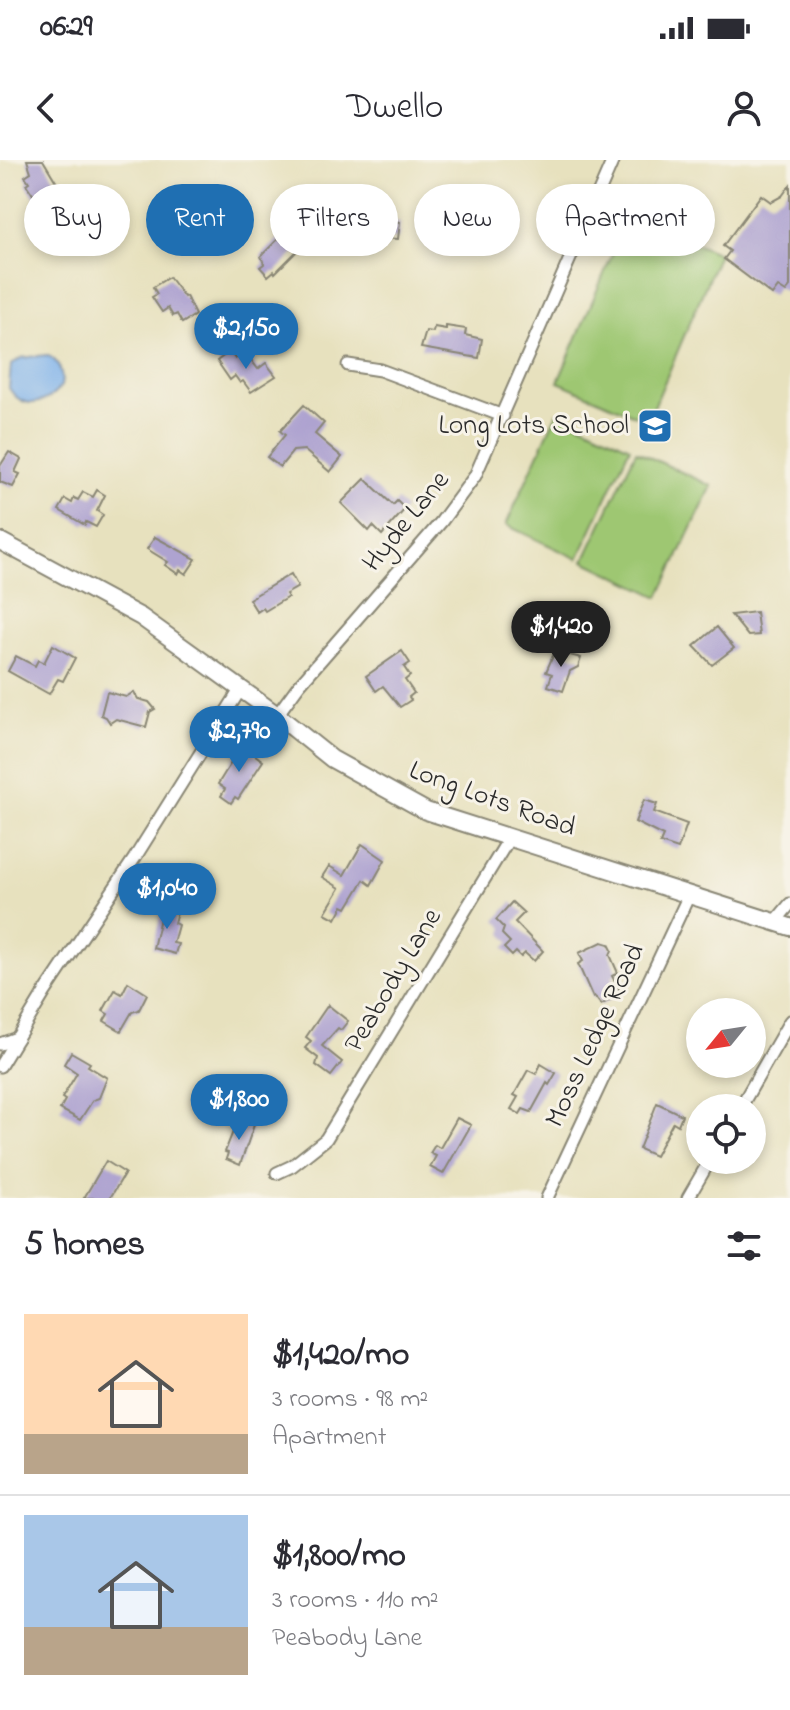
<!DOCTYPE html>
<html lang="en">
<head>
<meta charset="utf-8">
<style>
	:root { --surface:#fff; --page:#f2f2f3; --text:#2b2b33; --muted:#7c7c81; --line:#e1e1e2; --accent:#1f6fb2 }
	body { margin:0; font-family:"Indie Flower",sans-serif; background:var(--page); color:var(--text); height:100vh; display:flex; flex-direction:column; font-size:30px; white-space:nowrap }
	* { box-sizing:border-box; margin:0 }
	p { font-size:26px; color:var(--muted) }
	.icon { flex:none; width:44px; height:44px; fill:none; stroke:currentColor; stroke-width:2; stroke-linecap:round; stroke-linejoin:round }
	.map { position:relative; height:1038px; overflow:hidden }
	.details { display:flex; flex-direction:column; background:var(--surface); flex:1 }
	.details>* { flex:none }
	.hud { position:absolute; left:24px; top:24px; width:742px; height:72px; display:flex; gap:16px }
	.needle { width:52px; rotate:240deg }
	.fabs { position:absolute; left:686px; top:838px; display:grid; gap:16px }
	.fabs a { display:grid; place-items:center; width:80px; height:80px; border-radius:50%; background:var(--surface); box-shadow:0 4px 12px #0003; font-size:40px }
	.price { position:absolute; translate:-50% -68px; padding:0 18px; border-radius:28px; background:var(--accent); color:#fff; font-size:26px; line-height:52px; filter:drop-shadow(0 2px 4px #0008) }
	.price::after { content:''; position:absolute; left:50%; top:48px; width:24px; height:18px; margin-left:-12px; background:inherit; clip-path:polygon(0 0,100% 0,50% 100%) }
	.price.active { background:#222; color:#fff }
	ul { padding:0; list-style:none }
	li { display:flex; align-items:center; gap:24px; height:200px; padding:0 24px }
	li+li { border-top:2px solid var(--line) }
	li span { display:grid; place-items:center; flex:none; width:224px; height:160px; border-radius:0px; color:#555 }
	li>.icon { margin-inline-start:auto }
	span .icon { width:96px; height:96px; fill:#fffc; stroke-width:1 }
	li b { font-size:34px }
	h2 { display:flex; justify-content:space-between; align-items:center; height:96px; padding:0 24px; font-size:34px }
	.chip { padding:0 28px; border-radius:36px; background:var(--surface); box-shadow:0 4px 12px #0003; font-size:28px; line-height:72px }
	.chip.active { background:var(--accent); color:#fff }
	.status { display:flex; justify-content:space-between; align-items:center; height:56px; padding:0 40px; background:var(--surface); direction:ltr }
	.status svg { height:22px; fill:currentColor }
	header { display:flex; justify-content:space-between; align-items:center; height:104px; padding:0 24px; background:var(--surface); font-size:36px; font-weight:600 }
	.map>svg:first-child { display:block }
</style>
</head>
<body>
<div class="status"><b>06:29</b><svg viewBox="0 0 49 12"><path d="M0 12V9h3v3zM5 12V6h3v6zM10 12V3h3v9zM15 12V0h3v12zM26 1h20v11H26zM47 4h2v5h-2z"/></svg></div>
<header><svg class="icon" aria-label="back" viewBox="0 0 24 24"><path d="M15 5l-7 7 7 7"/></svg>Dwello<svg class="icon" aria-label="person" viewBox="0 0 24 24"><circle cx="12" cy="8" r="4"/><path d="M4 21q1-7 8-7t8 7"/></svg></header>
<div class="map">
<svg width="790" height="1038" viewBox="0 0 790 1038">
	<rect width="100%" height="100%" fill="#f7f3e8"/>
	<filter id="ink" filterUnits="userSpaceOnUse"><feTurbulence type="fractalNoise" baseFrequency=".0125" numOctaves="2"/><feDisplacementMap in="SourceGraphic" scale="16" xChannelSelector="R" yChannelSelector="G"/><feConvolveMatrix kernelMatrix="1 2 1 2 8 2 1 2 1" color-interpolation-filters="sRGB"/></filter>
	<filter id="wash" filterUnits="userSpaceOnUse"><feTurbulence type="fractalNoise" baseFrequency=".006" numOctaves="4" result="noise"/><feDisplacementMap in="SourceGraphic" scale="32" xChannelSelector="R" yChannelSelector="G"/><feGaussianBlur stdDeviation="1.8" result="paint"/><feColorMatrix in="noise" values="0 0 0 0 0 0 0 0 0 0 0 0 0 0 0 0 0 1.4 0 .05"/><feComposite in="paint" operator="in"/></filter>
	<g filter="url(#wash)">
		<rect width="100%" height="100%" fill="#e7e1be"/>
		<g fill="#9ec772" stroke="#64794e" stroke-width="2">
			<polygon points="629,55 719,94 648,261 558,222"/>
			<polygon points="557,253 630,287 578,399 506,365"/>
			<polygon points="636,291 712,326 659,437 584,401"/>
		</g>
		<path fill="#7db1ea" stroke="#546e8a" stroke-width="2" d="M46 195C58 199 64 213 61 226 47 245 23 251 9 228L11 205 21 198Z"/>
		<g id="blocks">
			<g fill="#aea3d0">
				<polygon points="27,0 43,0 58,25 50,30 53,35 43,42 40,36 36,39 26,24 29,22 25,16 31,12"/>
				<polygon points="790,25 790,127 786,132 778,127 772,135 724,99 730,91 723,86 761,35 771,42 782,36"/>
				<polygon points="350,33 364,33 362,58 400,62 398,79 361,77 362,68 340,56 350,42"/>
				<polygon points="293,64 308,80 275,113 274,111 268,116 260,107 264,104 261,96"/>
				<polygon points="169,117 184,137 186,136 195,155 182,163 177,154 173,156 168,148 162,152 152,137 157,134 153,127"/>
				<polygon points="446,166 466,169 465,175 482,179 479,198 421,188 426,171 433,172 434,167 446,169"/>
				<polygon points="230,191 235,199 245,192 258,209 266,203 276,216 251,232 243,221 240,223 235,216 230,220 217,201"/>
				<polygon points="304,245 324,263 315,274 342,297 330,312 304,290 293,291 280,307 267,297 285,275 280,271"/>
				<polygon points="9,292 21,299 15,312 20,314 13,327 0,322 0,306"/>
				<polygon points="365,319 393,345 397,341 405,349 382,375 373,366 369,371 341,343"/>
				<polygon points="97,330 105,335 97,351 103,355 96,367 86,362 85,365 59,350 65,339 72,343 74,338 78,340 83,332 93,337"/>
				<polygon points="155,377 196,399 186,414 180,410 178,414 165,405 168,402 147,389"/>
				<polygon points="291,414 298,427 286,434 288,437 265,451 263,448 257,452 249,439"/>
				<polygon points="756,452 759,475 748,476 731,455"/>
				<polygon points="717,467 734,488 712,505 694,486"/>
				<polygon points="53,485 75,498 63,521 58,519 49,534 8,511 16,496 35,506 38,500 44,503"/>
				<polygon points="402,491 410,503 404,507 410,516 405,520 414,533 409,537 411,540 400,547 383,526 376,531 366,516"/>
				<polygon points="555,491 581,498 578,507 570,511 563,531 548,526 552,514 546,512"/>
				<polygon points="107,532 126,537 134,532 138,539 149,542 155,549 150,552 146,567 116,559 110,563 106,557 101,555"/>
				<polygon points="242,585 263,601 238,639 235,637 231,643 221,636 225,629 218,624"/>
				<polygon points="644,640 657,644 654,652 687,664 678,689 660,683 663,676 635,662"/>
				<polygon points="362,684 385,700 371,725 364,720 347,748 343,746 336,759 325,753 340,728 322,717 329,706 344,715"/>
				<polygon points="512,742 524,753 515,762 543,791 534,801 525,793 521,797 516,792 512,796 504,788 510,782 502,774 504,768 496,760"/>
				<polygon points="163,745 178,749 174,763 178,765 173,783 178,784 175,794 153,788"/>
				<polygon points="602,782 609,784 612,790 610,795 618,813 612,816 621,833 601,845 595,837 593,838 578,804 583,801 579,793"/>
				<polygon points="128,822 147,834 139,850 132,852 121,871 104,861 108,854 103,851 115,830 122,834"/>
				<polygon points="328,845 348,861 341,870 338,868 322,886 342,902 331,916 316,905 318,898 305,888 311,881 306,877"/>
				<polygon points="71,892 90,903 88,906 107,918 99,938 93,940 80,960 60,949 65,940 62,938 77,913 64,904"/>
				<polygon points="541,904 556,913 549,925 547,923 531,952 523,949 520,954 511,949 518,937 514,935 528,910 536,914"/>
				<polygon points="657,943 682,955 678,965 673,962 655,996 639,989"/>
				<polygon points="457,958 471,965 443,1014 430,1007 436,996 430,993 435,985 440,988"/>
				<polygon points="238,959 254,965 240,1005 226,999 228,993 225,992"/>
				<polygon points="106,1001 125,1013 110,1038 84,1038"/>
			</g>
		</g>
	</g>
	<g filter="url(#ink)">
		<use href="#blocks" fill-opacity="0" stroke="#898674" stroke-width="2"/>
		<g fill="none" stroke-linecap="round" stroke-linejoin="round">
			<defs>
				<g id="minor">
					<polyline points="348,205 380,210 503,256"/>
					<polyline points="277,555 299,525 441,362 475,316 613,0"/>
					<polyline points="775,762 790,744"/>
					<polyline points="0,884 17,878"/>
					<polyline points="0,906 45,832 134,699 240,530"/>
					<polyline points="740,948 790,861"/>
					<polyline points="277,1013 292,1006 326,979 510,677"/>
					<polyline points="547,1038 689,735"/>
					<polyline points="688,1038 710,1000"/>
				</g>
				<polyline id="secondary" points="0,381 141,457 277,555 332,599 426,651 790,767"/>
			</defs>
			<use href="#minor" stroke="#898674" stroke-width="15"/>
			<use href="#secondary" stroke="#898674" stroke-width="20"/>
			<use href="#minor" stroke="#fff" stroke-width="11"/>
			<use href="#secondary" stroke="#fff" stroke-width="16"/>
		</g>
	</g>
	<defs>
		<symbol id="school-square" viewBox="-11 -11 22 22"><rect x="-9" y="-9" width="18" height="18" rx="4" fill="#1f6fb2" stroke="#f7f3e8"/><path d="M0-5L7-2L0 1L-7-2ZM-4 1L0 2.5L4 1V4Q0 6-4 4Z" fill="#fff"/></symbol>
	</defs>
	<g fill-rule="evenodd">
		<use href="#school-square" x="635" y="246" width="40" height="40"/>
	</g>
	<g text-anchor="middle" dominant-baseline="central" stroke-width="6" stroke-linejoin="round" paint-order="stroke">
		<g font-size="28" fill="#2b2b2b" stroke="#f7f3e8" text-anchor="end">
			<text x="629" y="266">Long Lots School</text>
		</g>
		<g font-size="28" fill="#2b2b2b" stroke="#f7f3e8">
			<text transform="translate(407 362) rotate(-51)">Hyde Lane</text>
			<text transform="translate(492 640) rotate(20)">Long Lots Road</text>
			<text transform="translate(394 821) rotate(-59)">Peabody Lane</text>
			<text transform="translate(596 876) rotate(-65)">Moss Ledge Road</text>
		</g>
	</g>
</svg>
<div class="fabs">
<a><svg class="needle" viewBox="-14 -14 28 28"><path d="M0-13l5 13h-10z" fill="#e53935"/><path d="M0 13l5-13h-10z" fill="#7c7c81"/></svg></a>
<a><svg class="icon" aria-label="locate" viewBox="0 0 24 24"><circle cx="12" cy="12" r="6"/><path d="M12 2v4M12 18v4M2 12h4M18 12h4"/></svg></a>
</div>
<b class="price" style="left:246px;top:211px">$2,150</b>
<b class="price active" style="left:561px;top:509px">$1,420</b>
<b class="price" style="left:239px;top:614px">$2,790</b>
<b class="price" style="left:167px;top:771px">$1,040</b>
<b class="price" style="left:239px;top:982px">$1,800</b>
<div class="hud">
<a class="chip">Buy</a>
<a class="chip active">Rent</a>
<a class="chip">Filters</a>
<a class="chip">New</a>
<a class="chip">Apartment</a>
</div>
</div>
<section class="details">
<h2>5 homes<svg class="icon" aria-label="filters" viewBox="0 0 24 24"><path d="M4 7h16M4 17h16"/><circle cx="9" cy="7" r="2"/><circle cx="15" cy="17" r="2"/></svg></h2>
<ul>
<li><span style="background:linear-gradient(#ffd9b3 75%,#b9a48a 0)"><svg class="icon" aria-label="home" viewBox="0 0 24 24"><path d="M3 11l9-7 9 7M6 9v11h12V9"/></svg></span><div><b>$1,420/mo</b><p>3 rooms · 98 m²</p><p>Apartment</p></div></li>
<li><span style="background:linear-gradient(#a9c7e8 70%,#b9a48a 0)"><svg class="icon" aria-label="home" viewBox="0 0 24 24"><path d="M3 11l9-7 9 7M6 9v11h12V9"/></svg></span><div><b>$1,800/mo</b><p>3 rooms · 110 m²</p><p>Peabody Lane</p></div></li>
</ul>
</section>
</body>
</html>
